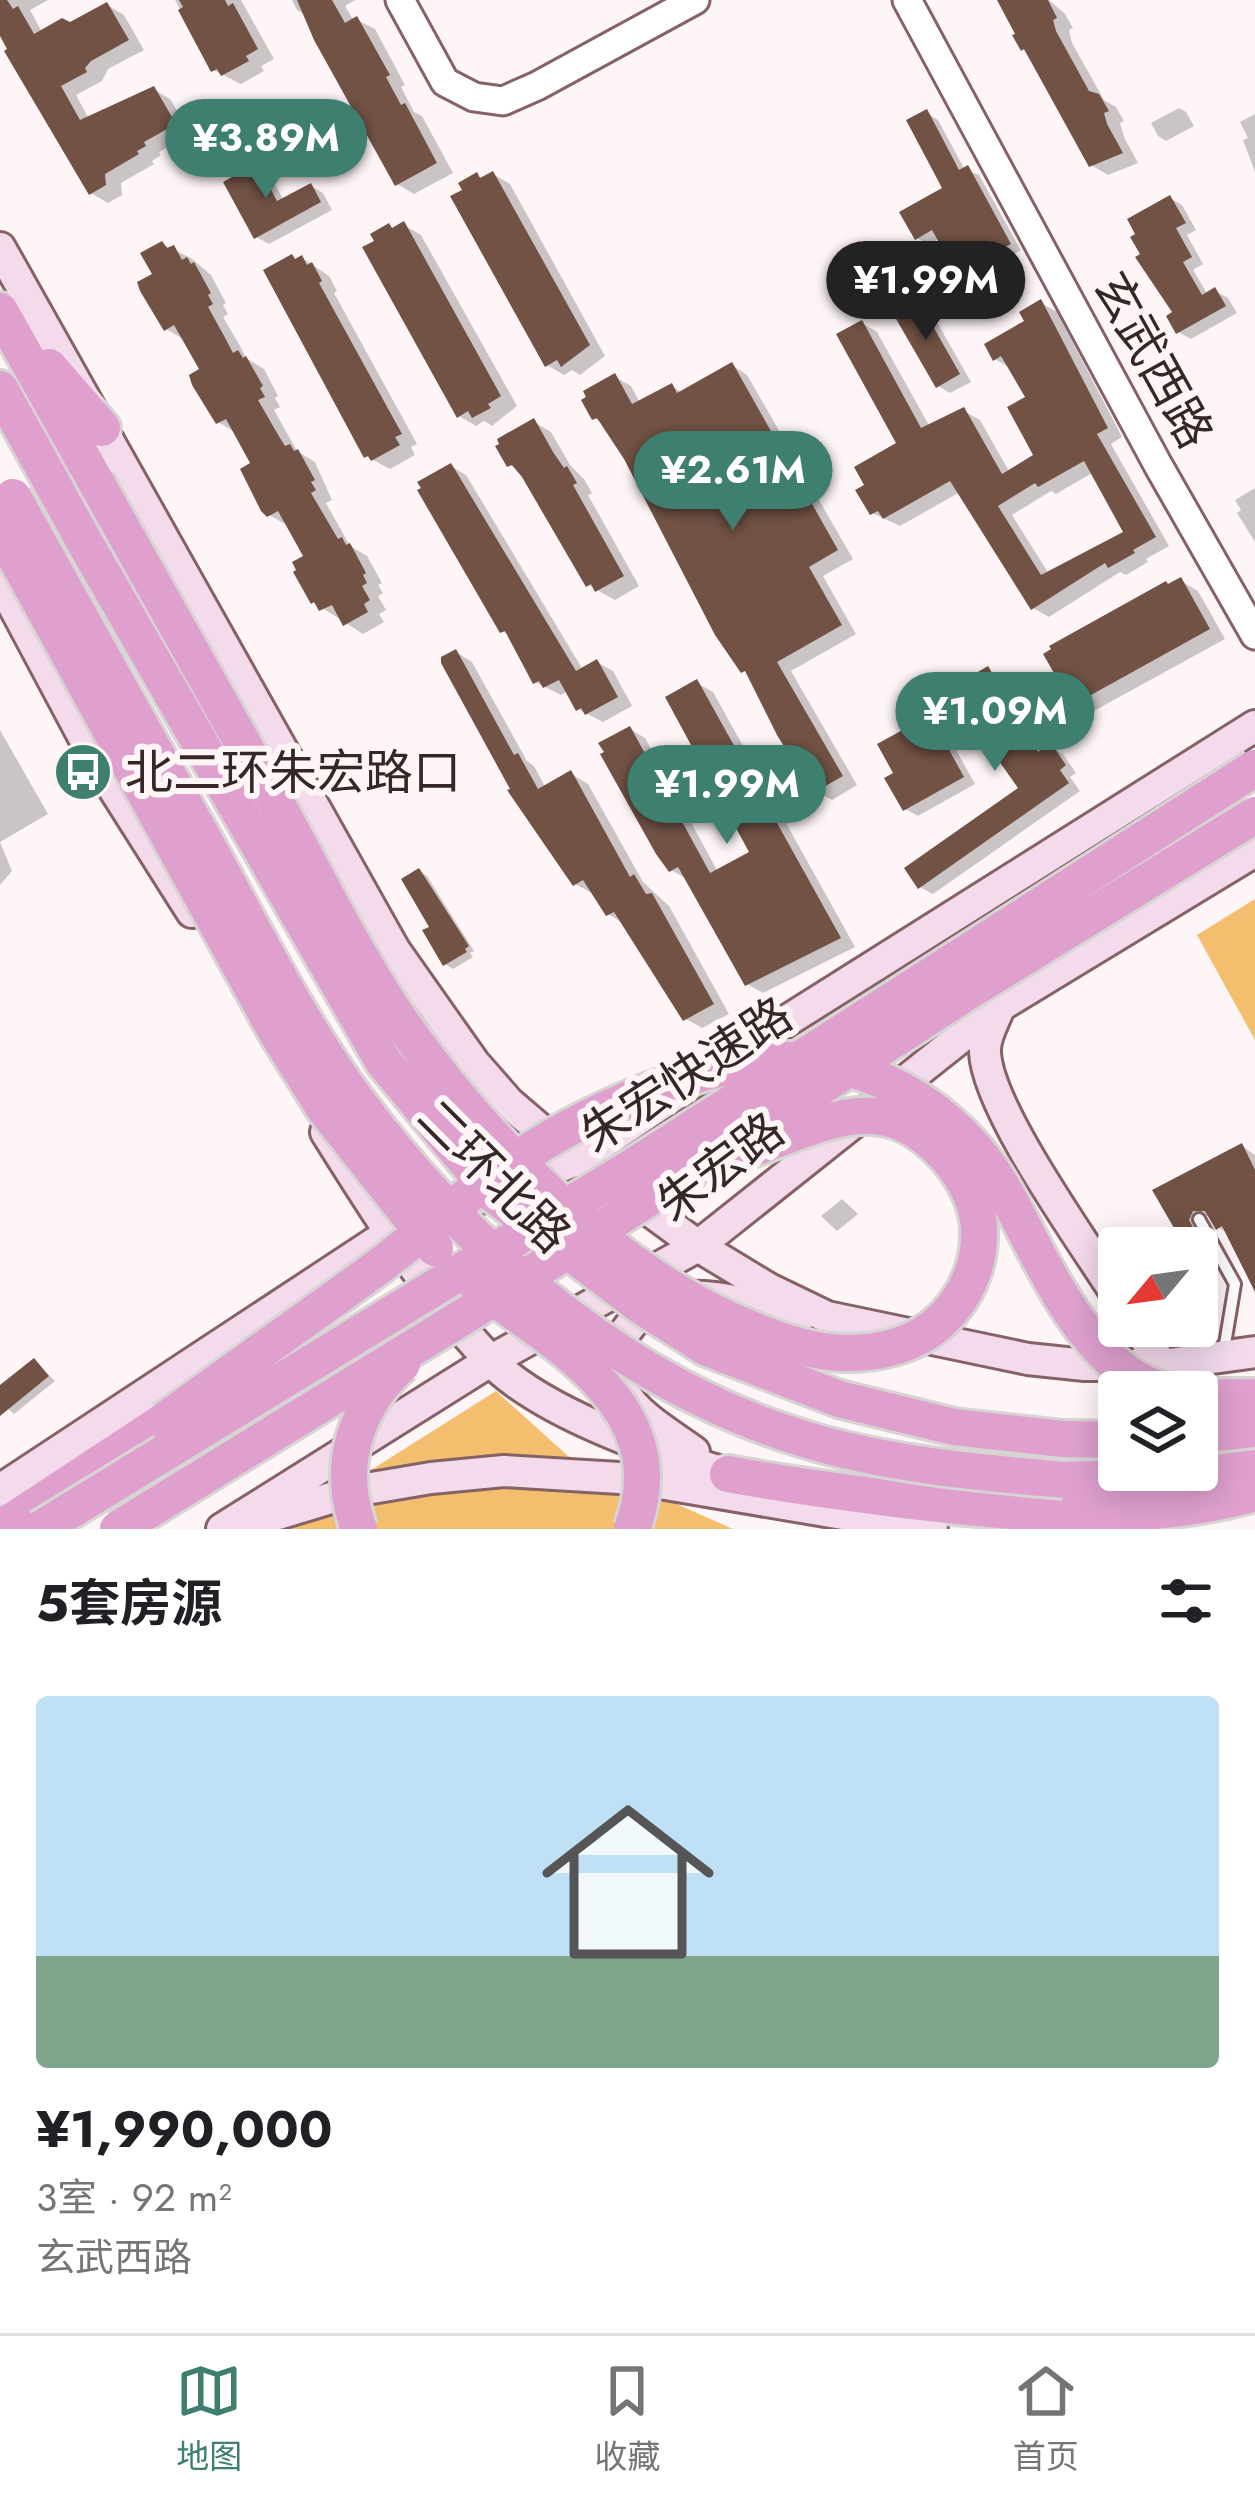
<!DOCTYPE html>
<html lang="zh">
<head>
<meta charset="utf-8">
<style>
	:root { --surface:#fff; --page:#f2f2f2; --text:#202124; --muted:#757577; --line:#e0e0e0; --accent:#3e7f6f }
	body { margin:0; font-family:Jost,"Noto Sans SC",sans-serif; background:var(--page); color:var(--text); height:100vh; display:flex; flex-direction:column; font-size:45px; white-space:nowrap }
	* { box-sizing:border-box; margin:0 }
	p { font-size:39px; color:var(--muted) }
	.icon { flex:none; width:66px; height:66px; fill:none; stroke:currentColor; stroke-width:2; stroke-linecap:round; stroke-linejoin:round }
	.map { position:relative; height:1529px; overflow:hidden }
	.details { display:flex; flex-direction:column; background:var(--surface); flex:1 }
	.details>* { flex:none }
	.needle { width:78px; rotate:241deg }
	.tools { position:absolute; left:1098px; top:1227px; display:grid; gap:24px }
	.tools a { display:grid; place-items:center; width:120px; height:120px; border-radius:12px; background:var(--surface); box-shadow:0 6px 30px #0003; font-size:60px }
	.price { position:absolute; translate:-50% -102px; padding:0 27px; border-radius:42px; background:var(--accent); color:#fff; font-size:39px; line-height:78px; filter:drop-shadow(0 3px 6px #0008) }
	.price::after { content:''; position:absolute; left:50%; top:72px; width:36px; height:27px; margin-left:-18px; background:inherit; clip-path:polygon(0 0,100% 0,50% 100%) }
	.price.current { background:#222; color:#fff }
	ul { padding:0; list-style:none }
	li { display:grid; align-content:center; gap:24px; height:636px; padding:0 36px }
	li span { display:grid; place-items:center; height:372px; border-radius:12px; color:#555 }
	li>.icon { margin-inline-start:auto }
	span .icon { width:216px; height:216px; fill:#fffc; stroke-width:1 }
	li b { font-size:51px }
	h2 { display:flex; justify-content:space-between; align-items:center; height:144px; padding:0 36px; font-size:51px }
	.tab-bar { display:flex; justify-content:space-around; align-items:center; height:168px; border-top:3px solid var(--line); background:var(--surface); font-size:33px; color:var(--muted) }
	.tab-bar a { display:grid; justify-items:center; gap:6px }
	.tab-bar .current { color:var(--accent) }
	.map>svg:first-child { display:block }
</style>
</head>
<body>
<div class="map">
<svg width="1255" height="1529" viewBox="0 0 1255 1529">
	<rect width="100%" height="100%" fill="#fef5f6"/>
	<g fill="#f3bf6f">
		<polygon points="1255,899 1255,1040 1197,935"/>
		<polygon points="496,1391 568,1456 733,1529 278,1529"/>
	</g>
	<g fill="#0003" fill-rule="evenodd">
		<polygon points="0,0 48,0 30,10 42,32 70,26 107,5 124,15 144,50 108,69 102,81 76,95 89,119 153,89 170,99 191,134 159,152 161,155 152,161 154,164 121,183 122,195 108,203 91,193 0,34"/>
		<polygon points="175,0 241,0 274,59 261,66 264,71 241,84 213,70"/>
		<polygon points="292,0 355,0 345,6 354,21 357,20 375,29 405,85 401,87 414,112 422,116 453,173 414,194 397,184 309,17 297,10"/>
		<polygon points="1000,0 1049,0 1065,14 1073,28 1069,30 1072,43 1104,100 1116,107 1124,121 1120,123 1124,137 1138,163 1108,175 1091,165 1016,36"/>
		<polygon points="1179,108 1186,112 1194,126 1166,141 1158,136 1151,123"/>
		<polygon points="927,113 938,120 965,170 979,175 1021,250 988,269 996,285 970,300 958,293 959,272 940,238 929,245 917,238 946,189"/>
		<polygon points="1255,114 1255,172 1243,140 1248,138 1240,122"/>
		<polygon points="257,167 269,174 284,201 311,186 323,193 332,210 269,244 256,237"/>
		<polygon points="493,174 510,184 605,356 580,375 572,370 564,375 547,365 477,176 483,179"/>
		<polygon points="1170,198 1182,205 1196,230 1187,235 1203,264 1193,270 1208,295 1215,291 1228,298 1237,313 1191,339 1178,332"/>
		<polygon points="404,225 421,235 517,406 492,426 484,421 476,426 459,416 394,230"/>
		<polygon points="162,244 191,258 211,275 226,303 223,305 228,314 223,317 240,346 246,358 264,369 278,396 275,398 280,407 274,410 297,451 315,462 332,500 326,503 350,546 367,556 382,583 378,585 383,593 378,596 386,610 379,614 384,622 363,634 313,602 307,557 287,525 269,515 254,465 235,432 218,422 203,371 183,339 166,329 156,275"/>
		<polygon points="302,258 329,276 337,291 334,293 417,444 411,447 415,455 390,469 366,456 297,261"/>
		<polygon points="917,301 929,308 971,382 950,393 938,386"/>
		<path d="M1041 303 1057 312 1122 437 1111 444 1169 546 1146 559 1148 562 1126 575 1120 572 1049 617 1033 608 960 492 900 526 872 513 900 444 862 323 877 332 930 427 964 411 980 420 1010 473 1037 456 1029 399 1012 369 995 359ZM1094 472 1127 533 1049 574 1012 515 1051 491 1056 494Z"/>
		<polygon points="732,365 747,375 853,559 823,576 856,634 791,671 857,785 832,800 816,791 750,674 744,670 658,513 605,424 594,418 615,377 631,386 640,403 671,386 683,393"/>
		<polygon points="534,422 551,432 570,465 584,479 592,493 588,495 639,586 615,600 588,585 522,472 510,465"/>
		<polygon points="451,466 466,475 583,670 597,662 613,671 632,706 603,722 578,709 568,691 561,695 535,682 511,636 502,631"/>
		<polygon points="1255,488 1255,542 1237,513 1241,510 1235,500"/>
		<polygon points="1181,581 1198,591 1225,639 1092,712 1059,686"/>
		<polygon points="456,652 472,662 527,761 534,766 546,788 571,774 588,784 643,882 669,906 729,1014 702,1028 686,1019 626,925 608,914 592,893 575,884"/>
		<polygon points="988,670 1001,677 1044,751 1051,747 1063,754 1076,773 1070,777 1080,791 933,894 920,887 1022,788 1003,761 992,754"/>
		<polygon points="697,683 713,692 855,947 763,993 747,984 687,879 671,870 608,753 630,729 645,738 718,872 753,853"/>
		<polygon points="930,718 942,725 975,784 918,816 905,809 897,774"/>
		<polygon points="0,730 48,814 0,842 12,871 0,885"/>
		<polygon points="419,871 427,876 474,951 470,953 473,957 453,969 445,964"/>
		<polygon points="1242,1146 1255,1155 1255,1278 1229,1234 1218,1227 1211,1216 1206,1216 1200,1228 1209,1246 1200,1252 1188,1245 1156,1191"/>
		<polygon points="842,1199 858,1214 837,1231 821,1216"/>
		<polygon points="34,1361 55,1381 14,1414 0,1402 0,1389"/>
	</g>
	<g fill="#725245" fill-rule="evenodd">
		<polygon points="0,0 7,0 13,9 18,6 34,34 62,18 70,22 107,2 129,40 91,61 85,68 87,72 61,86 80,120 154,86 176,124 144,142 146,146 137,151 139,154 105,174 106,185 89,195 4,51 7,49 0,36"/>
		<polygon points="179,0 225,0 228,6 233,3 258,49 246,56 249,61 221,76 217,69 211,72 178,10 183,7"/>
		<polygon points="297,0 332,0 345,23 357,16 390,75 386,77 401,105 405,103 437,163 395,186 314,40"/>
		<polygon points="997,0 1048,0 1057,18 1053,20 1056,31 1089,91 1099,94 1109,111 1104,113 1107,124 1123,153 1089,167 1024,49 1021,51 1012,35 1015,34"/>
		<polygon points="927,109 959,170 968,165 1011,244 978,262 987,278 956,295 945,276 955,271 932,230 915,240 899,212 942,188 906,120"/>
		<polygon points="257,163 277,201 311,183 321,202 254,239 223,182"/>
		<polygon points="493,171 590,345 561,367 557,360 545,367 450,196 462,190 458,183 477,172 480,178"/>
		<polygon points="1170,195 1186,223 1176,228 1192,257 1183,262 1202,295 1215,287 1226,306 1176,334 1166,316 1172,312 1135,257 1140,254 1130,237 1135,234 1127,219"/>
		<polygon points="404,221 501,396 488,404 491,408 472,418 468,411 457,418 362,247 374,241 370,234 389,223 392,228"/>
		<polygon points="162,241 167,248 174,245 182,260 187,257 191,264 194,262 211,293 208,295 213,304 208,307 223,334 233,353 238,350 243,358 246,356 263,386 260,388 265,397 258,400 277,433 285,446 290,444 294,451 298,449 315,480 311,482 316,490 311,493 338,539 342,537 346,545 350,543 366,573 363,575 367,583 362,586 370,600 364,604 368,612 343,626 332,605 319,611 314,602 311,604 293,572 296,570 292,562 303,556 278,511 267,517 261,511 240,469 250,463 226,419 216,424 192,385 189,375 199,369 174,325 164,331 140,291 137,282 152,274 140,253"/>
		<polygon points="292,254 295,259 302,255 307,265 312,262 322,281 319,283 402,434 395,437 400,445 371,461 368,456 364,458 263,270"/>
		<polygon points="917,298 960,374 936,388 892,312"/>
		<path d="M1041 299 1108 428 1097 434 1156 537 1133 550 1135 553 1108 568 1105 563 1031 610 950 481 883 519 878 511 870 515 855 490 864 485 854 467 896 443 836 334 862 320 921 428 964 407 1002 474 1033 455 1007 407 1025 397 1001 356 993 361 984 344 1024 321 1019 312ZM1084 461 1123 532 1041 575 998 506 1035 483 1038 487Z"/>
		<polygon points="732,362 838,550 809,567 842,625 777,662 843,776 813,793 777,735 745,671 741,673 715,635 624,459 597,418 592,420 581,400 586,397 583,391 615,373 632,404 672,383 677,393"/>
		<polygon points="534,418 553,452 564,468 567,466 577,483 573,485 624,576 595,592 591,584 586,587 522,477 512,465 507,467 495,446 499,444 497,439"/>
		<polygon points="451,463 576,671 597,659 618,697 585,715 581,708 576,711 559,680 543,688 539,681 533,684 505,631 500,633 417,490 421,488 417,482"/>
		<polygon points="1181,577 1210,629 1073,705 1062,686 1057,689 1049,675 1054,673 1043,654 1051,649 1049,646 1166,581 1168,584"/>
		<polygon points="456,649 514,755 518,753 538,789 571,770 630,877 634,874 646,894 652,893 714,1004 683,1021 614,912 606,916 583,880 573,886 507,790 510,789 441,663 441,657"/>
		<polygon points="988,666 1038,752 1051,743 1066,765 1060,770 1069,783 918,889 904,868 1018,788 994,754 989,757 953,696 958,693 954,686"/>
		<polygon points="697,679 841,938 745,986 678,867 669,872 656,854 600,754 604,752 598,743 630,726 710,873 749,852 665,697"/>
		<polygon points="930,715 964,777 903,811 884,778 893,773 877,744"/>
		<polygon points="419,868 469,946 465,949 467,952 443,966 422,930 429,927 401,879"/>
		<polygon points="1242,1143 1255,1170 1255,1292 1222,1226 1216,1230 1205,1211 1193,1211 1189,1220 1199,1239 1185,1247 1152,1190"/>
		<polygon points="34,1358 49,1376 0,1416 0,1385"/>
	</g>
	<g fill="none" stroke-linecap="round" stroke-linejoin="round">
		<defs>
			<polyline id="service" points="1199,1219 1235,1284 1224,1350"/>
			<g id="tertiary">
				<polyline points="400,0 445,82 474,97 503,101 537,86 695,0"/>
				<polyline points="907,0 1158,465 1255,635"/>
			</g>
			<g id="secondary">
				<polyline points="0,248 395,951 474,1063 509,1103 544,1133 698,1246 769,1289 827,1317 1028,1359 1085,1365 1162,1365 1255,1352"/>
				<polyline points="0,580 97,762 192,912"/>
				<path d="M999 1008C994 1021 984 1037 985 1052 987 1109 1085 1244 1119 1298"/>
				<path d="M326 1132C373 1207 427 1294 488 1358 538 1412 658 1453 728 1474"/>
				<polyline points="475,1200 579,1159 747,1046 1255,726"/>
				<polyline points="1137,1326 1162,1365"/>
				<path d="M694 1452C671 1435 638 1417 623 1391 600 1352 633 1308 673 1299 713 1290 762 1310 803 1314"/>
				<polyline points="0,1490 390,1233 430,1218"/>
				<polyline points="258,1520 354,1491 431,1478 504,1471 636,1479 932,1529"/>
				<polyline points="222,1529 490,1361 698,1246 1000,1006 1255,851"/>
			</g>
			<g id="trunk">
				<polyline points="0,311 96,482"/>
				<polyline points="49,367 102,428"/>
				<polyline points="0,389 89,550"/>
				<polyline points="1197,1397 1255,1397"/>
				<polyline points="1197,1435 1255,1429"/>
				<polyline points="1063,1439 1119,1440"/>
				<path d="M728 1474C792 1486 855 1494 919 1502 1032 1515 1144 1524 1255 1493"/>
				<polyline points="1064,1480 1191,1476 1255,1468"/>
				<polyline points="0,1529 164,1421"/>
			</g>
		</defs>
		<use href="#service" stroke="#866166" stroke-width="16"/>
		<use href="#tertiary" stroke="#866166" stroke-width="33"/>
		<use href="#secondary" stroke="#866166" stroke-width="36"/>
		<use href="#trunk" stroke="#d7d4d4" stroke-width="42"/>
		<use href="#service" stroke="#fff" stroke-width="10"/>
		<use href="#tertiary" stroke="#fff" stroke-width="27"/>
		<use href="#secondary" stroke="#f3dbec" stroke-width="30"/>
		<use href="#trunk" stroke="#dfa0ce" stroke-width="36"/>
		<defs>
			<g id="trunk-bridge">
				<path d="M96 482C155 588 215 693 274 799 312 867 347 939 389 1004 468 1124 601 1262 732 1321 786 1345 838 1364 897 1346 948 1330 981 1282 979 1229 978 1201 964 1177 946 1156 889 1094 839 1116 773 1141 750 1150 727 1157 704 1165"/>
				<path d="M13 497C75 608 137 719 199 831 246 915 289 1004 344 1083 455 1239 618 1383 804 1439 889 1465 975 1472 1064 1480"/>
				<polyline points="0,529 277,1033 324,1108 435,1248"/>
				<polyline points="89,550 383,1061 493,1194 641,1306 707,1348 839,1399 954,1427 1063,1439"/>
				<path d="M477 1285C557 1346 678 1408 632 1529"/>
				<path d="M164 1421C235 1369 307 1319 378 1267 429 1229 476 1185 530 1151 591 1111 693 1067 766 1061 860 1052 956 1106 1002 1187 1040 1253 1086 1376 1170 1392"/>
				<polyline points="40,1529 632,1167 1255,768"/>
				<polyline points="118,1529 497,1296 969,991 1255,815"/>
				<path d="M359 1529C336 1468 354 1407 402 1364"/>
			</g>
		</defs>
		<use href="#trunk-bridge" stroke="#d7d4d4" stroke-width="42" stroke-linecap="butt"/>
		<use href="#trunk-bridge" stroke="#dfa0ce" stroke-width="36"/>
	</g>
	<defs>
		<symbol id="bus-disc" viewBox="-11 -11 22 22"><circle r="9.5" fill="#3e7f6f" stroke="#fef5f6"/><path d="M-5-6H5V4H4V6H2V4H-2V6H-4V4H-5ZM-3.5-4V0h7V-4ZM-3.5 1.2v1.5H-2V1.2ZM2 1.2v1.5H3.5V1.2Z" fill="#fff"/></symbol>
	</defs>
	<g fill-rule="evenodd">
		<use href="#bus-disc" x="50" y="739" width="66" height="66"/>
	</g>
	<g text-anchor="middle" dominant-baseline="central" stroke-width="12" stroke-linejoin="round" paint-order="stroke">
		<g font-size="48" fill="#362628" stroke="#fef5f6">
			<text transform="translate(1153 360) rotate(61)">玄武西路</text>
			<text transform="translate(686 1075) rotate(-33)">朱宏快速路</text>
			<text transform="translate(720 1167) rotate(-37)">朱宏路</text>
			<text transform="translate(494 1176) rotate(45)">二环北路</text>
		</g>
		<g font-size="48" fill="#362628" stroke="#fef5f6" text-anchor="start">
			<text x="125" y="772">北二环朱宏路口</text>
		</g>
	</g>
</svg>
<div class="tools">
<a><svg class="needle" viewBox="-14 -14 28 28"><path d="M0-13l5 13h-10z" fill="#e53935"/><path d="M0 13l5-13h-10z" fill="#757577"/></svg></a>
<a><svg class="icon" aria-label="layers" viewBox="0 0 24 24"><path d="M12 4l9 5-9 5-9-5zM3 14l9 5 9-5"/></svg></a>
</div>
<b class="price" style="left:266px;top:201px">¥3.89M</b>
<b class="price current" style="left:926px;top:343px">¥1.99M</b>
<b class="price" style="left:733px;top:533px">¥2.61M</b>
<b class="price" style="left:995px;top:774px">¥1.09M</b>
<b class="price" style="left:727px;top:847px">¥1.99M</b>
</div>
<section class="details">
<h2>5套房源<svg class="icon" aria-label="filters" viewBox="0 0 24 24"><path d="M4 7h16M4 17h16"/><circle cx="9" cy="7" r="2"/><circle cx="15" cy="17" r="2"/></svg></h2>
<ul>
<li><span style="background:linear-gradient(#bfe0f5 70%,#7fa58c 0)"><svg class="icon" aria-label="home" viewBox="0 0 24 24"><path d="M3 11l9-7 9 7M6 9v11h12V9"/></svg></span><div><b>¥1,990,000</b><p>3室 · 92 m²</p><p>玄武西路</p></div></li>
</ul>
</section>
<nav class="tab-bar">
<a class="current"><svg class="icon" aria-label="map" viewBox="0 0 24 24"><path d="M3 6l6-2 6 2 6-2v14l-6 2-6-2-6 2zM9 4v14M15 6v14"/></svg>地图</a>
<a><svg class="icon" aria-label="saved" viewBox="0 0 24 24"><path d="M7 4h10v16l-5-4-5 4z"/></svg>收藏</a>
<a><svg class="icon" aria-label="home" viewBox="0 0 24 24"><path d="M3 11l9-7 9 7M6 9v11h12V9"/></svg>首页</a>
</nav>
</body>
</html>
